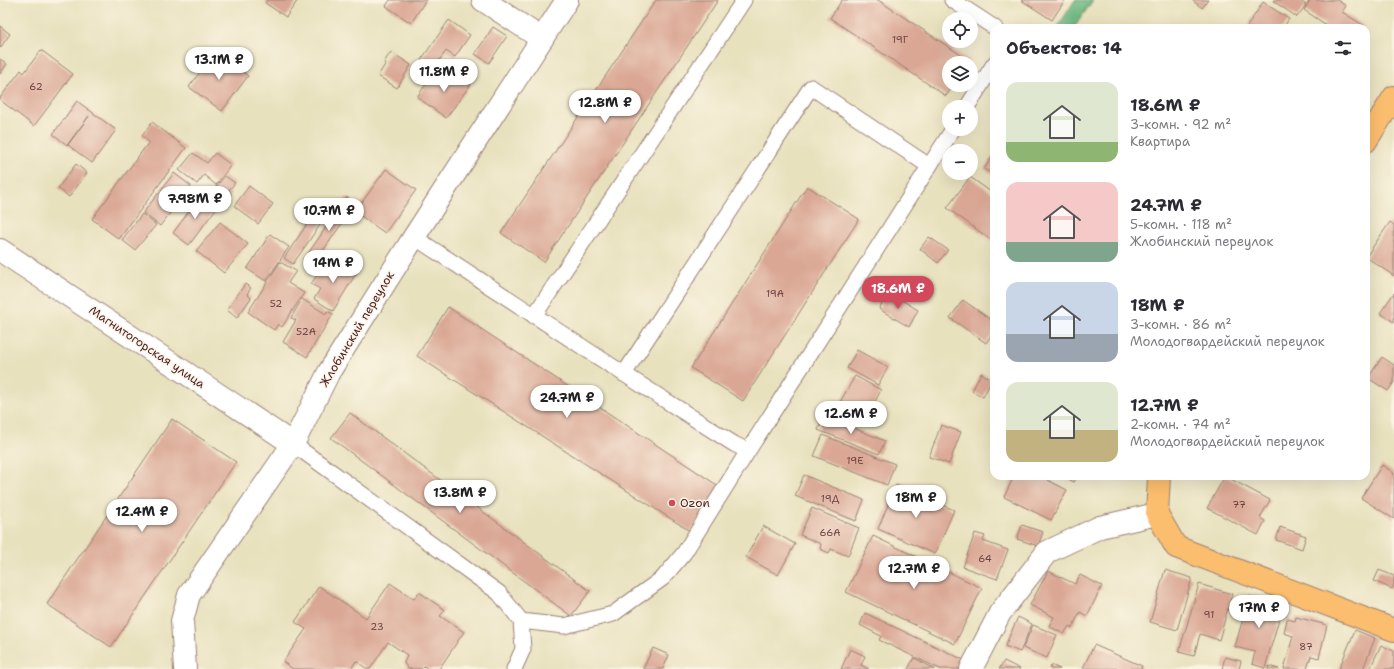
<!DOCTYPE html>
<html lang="ru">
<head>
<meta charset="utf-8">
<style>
	:root { --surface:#fff; --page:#f2f2f3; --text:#2b2b33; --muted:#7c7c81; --accent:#d1495b }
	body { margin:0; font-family:"Shantell Sans",sans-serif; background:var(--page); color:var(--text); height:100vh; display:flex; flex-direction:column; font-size:15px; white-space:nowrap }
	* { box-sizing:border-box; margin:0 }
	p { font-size:13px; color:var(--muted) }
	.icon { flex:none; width:22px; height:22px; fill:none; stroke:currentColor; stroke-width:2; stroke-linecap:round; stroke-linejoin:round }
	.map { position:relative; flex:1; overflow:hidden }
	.sheet { position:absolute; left:990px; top:24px; width:380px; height:456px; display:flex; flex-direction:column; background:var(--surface); border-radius:12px; box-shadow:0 4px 16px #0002 }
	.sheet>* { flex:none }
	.buttons { position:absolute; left:942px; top:12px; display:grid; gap:8px }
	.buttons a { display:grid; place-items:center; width:36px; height:36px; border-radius:50%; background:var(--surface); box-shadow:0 4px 16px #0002; font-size:20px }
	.price { position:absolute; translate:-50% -34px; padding:0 9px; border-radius:14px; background:#fff; color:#222; font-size:13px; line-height:26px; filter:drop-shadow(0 1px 2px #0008) }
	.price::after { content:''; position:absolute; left:50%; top:24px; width:12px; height:9px; margin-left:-6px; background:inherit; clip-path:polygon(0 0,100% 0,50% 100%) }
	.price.active { background:var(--accent); color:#fff }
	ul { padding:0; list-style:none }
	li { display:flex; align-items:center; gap:12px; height:100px; padding:0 16px }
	li span { display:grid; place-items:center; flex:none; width:112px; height:80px; border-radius:12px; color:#555 }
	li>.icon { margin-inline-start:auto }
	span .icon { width:48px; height:48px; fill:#fffc; stroke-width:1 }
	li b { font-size:17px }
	h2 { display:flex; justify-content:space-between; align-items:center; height:48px; padding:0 16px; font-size:17px }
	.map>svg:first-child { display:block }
</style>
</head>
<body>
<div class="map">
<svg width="1394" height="669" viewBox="0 0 1394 669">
	<rect width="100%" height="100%" fill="#fcf5e5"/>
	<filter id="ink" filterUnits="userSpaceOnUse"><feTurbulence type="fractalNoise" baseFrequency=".025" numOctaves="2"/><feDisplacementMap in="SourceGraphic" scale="8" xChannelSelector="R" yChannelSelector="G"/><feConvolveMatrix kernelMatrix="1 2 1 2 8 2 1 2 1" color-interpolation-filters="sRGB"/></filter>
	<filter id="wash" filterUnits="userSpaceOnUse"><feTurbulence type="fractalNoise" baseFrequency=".012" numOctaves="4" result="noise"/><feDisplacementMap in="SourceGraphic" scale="16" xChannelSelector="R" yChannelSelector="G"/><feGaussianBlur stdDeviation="0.9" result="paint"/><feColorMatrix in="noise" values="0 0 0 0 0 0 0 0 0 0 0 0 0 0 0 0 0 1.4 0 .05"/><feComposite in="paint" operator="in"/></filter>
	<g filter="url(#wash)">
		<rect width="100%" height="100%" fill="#e8e1be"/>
		<polygon fill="#69b57e" stroke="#5a6a54" points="1075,0 1093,0 1074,28 1057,28"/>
		<g id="blocks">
			<g fill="#daa794">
				<polygon points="267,0 298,0 286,17 265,3"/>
				<polygon points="390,0 426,0 411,23 386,6"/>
				<polygon points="656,0 718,0 544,262 501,233"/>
				<polygon points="842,0 878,0 970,61 968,63 949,63 949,85 954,85 946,96 830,18"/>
				<polygon points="1021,0 1065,0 1052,20"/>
				<polygon points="1192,0 1208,0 1202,8"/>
				<polygon points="1274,0 1299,0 1306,5 1297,17 1273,1"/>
				<polygon points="1310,0 1337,0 1346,6 1342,12 1363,25 1362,28 1323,28 1325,24 1304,10"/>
				<polygon points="1263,2 1289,19 1283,28 1246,28"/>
				<polygon points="449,20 470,35 455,57 446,51 433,69 421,60"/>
				<polygon points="0,26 10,34 0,48"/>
				<polygon points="493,27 507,36 489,63 475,54"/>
				<polygon points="41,50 73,74 34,126 0,100 0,98 21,70 24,73"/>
				<polygon points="216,51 248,76 222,111 189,87"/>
				<polygon points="391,52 411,65 397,88 378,76 386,63 384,62"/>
				<polygon points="0,59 7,64 0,74"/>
				<polygon points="449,68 471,84 446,118 417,97 431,77 439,83"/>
				<polygon points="77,101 116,130 92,163 68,145 89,116 67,145 53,134"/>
				<polygon points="152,122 186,148 119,239 92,219 149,142 142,136"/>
				<polygon points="193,153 207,163 215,153 231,165 216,185 204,175 197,184 179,170"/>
				<polygon points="994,154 994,175 984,169"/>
				<polygon points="76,164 87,173 69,197 58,188"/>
				<polygon points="386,169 416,190 385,233 355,212"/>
				<polygon points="174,173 191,186 160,226 143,213"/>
				<polygon points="225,176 235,183 229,190 231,195 224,203 210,194"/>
				<polygon points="970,177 991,192 994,189 994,242 947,208"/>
				<polygon points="249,186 273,204 258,224 234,206"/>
				<polygon points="807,186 859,219 743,401 691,368"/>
				<polygon points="201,195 218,206 189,245 173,233"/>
				<polygon points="347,197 351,200 347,207 351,210 314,264 305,258"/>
				<polygon points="318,208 324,212 321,217 324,219 293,264 284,258"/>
				<polygon points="142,214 156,225 135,250 122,240"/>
				<polygon points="220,222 248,244 224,273 196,251"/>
				<polygon points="1390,222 1394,225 1394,276 1366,257"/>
				<polygon points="270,234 289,247 266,281 247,269"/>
				<polygon points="929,237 948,250 938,263 920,249"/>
				<polygon points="334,258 357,272 333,311 314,299 320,289 311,284 320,271 325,274"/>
				<polygon points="280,262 296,271 288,283 304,293 282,327 278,324 274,330 248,312"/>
				<polygon points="245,284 251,288 247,294 251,298 237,318 227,310"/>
				<polygon points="888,292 918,310 909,327 879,309"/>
				<polygon points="1394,293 1394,322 1380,313"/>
				<polygon points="302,299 326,314 327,311 333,314 307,357 283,342 296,320 291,318"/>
				<polygon points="963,300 994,322 994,331 986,343 950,318"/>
				<polygon points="448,307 720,487 690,531 417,356"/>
				<polygon points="1366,311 1370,314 1366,320"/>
				<polygon points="857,350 888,367 878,385 847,368"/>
				<polygon points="1382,357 1394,365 1394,382 1388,391 1368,378"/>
				<polygon points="981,373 992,380 983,397 972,391"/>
				<polygon points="855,376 881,390 863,424 836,409"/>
				<polygon points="350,413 590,591 571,616 331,438"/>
				<polygon points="824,416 885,441 879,454 818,430"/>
				<polygon points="172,419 236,462 111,647 47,604"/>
				<polygon points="941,425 961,432 949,464 929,457"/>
				<polygon points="823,435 895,464 887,485 814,456"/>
				<polygon points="1382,465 1394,473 1394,519 1361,498"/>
				<polygon points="804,475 864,500 856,521 795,496"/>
				<polygon points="1014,476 1040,476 1067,490 1051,520 1004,497"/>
				<polygon points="1064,476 1078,476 1074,482"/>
				<polygon points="1225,476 1270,500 1260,518 1265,521 1258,535 1207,508"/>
				<polygon points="896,485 954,510 935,554 878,529"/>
				<polygon points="812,508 859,528 848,556 831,549 829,553 820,549 821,544 800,535"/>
				<polygon points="1022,525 1043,532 1038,546 1017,539"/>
				<polygon points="763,526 795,544 778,575 746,557"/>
				<polygon points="1280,527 1306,536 1302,549 1276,540"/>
				<polygon points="975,533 985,536 983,541 1008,550 997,579 963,567"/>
				<polygon points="873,536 982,588 955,644 846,592"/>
				<polygon points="1165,570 1192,578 1177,630 1150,622"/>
				<polygon points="1379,570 1394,576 1394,584 1392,589 1374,581"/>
				<polygon points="1048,571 1075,584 1080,575 1102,586 1087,616 1080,612 1072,628 1069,626 1064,634 1049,626 1054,617 1030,605"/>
				<polygon points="390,583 414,599 419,592 445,610 440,616 464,632 439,669 428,669 424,666 421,669 408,669 404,663 407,655 388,642 370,669 367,669 356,661 351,669 293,669 283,662 306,629 295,622 319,586 366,618"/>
				<polygon points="1199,584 1232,594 1219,640 1200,634 1194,656 1179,652"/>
				<polygon points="1249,596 1283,605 1265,668 1252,664 1255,652 1235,647"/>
				<polygon points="865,613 966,661 963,669 940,669 879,640 881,636 860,625"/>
				<polygon points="1018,617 1032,624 1020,652 1005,646"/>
				<polygon points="1296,617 1327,625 1319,658 1311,656 1307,669 1284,669 1293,636 1284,633 1287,619 1295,621"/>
				<polygon points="1033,625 1057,635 1047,658 1023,648"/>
				<polygon points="1355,630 1375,638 1363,669 1339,669"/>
				<polygon points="1094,645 1142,666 1141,669 1083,668"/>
				<polygon points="1381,645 1394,651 1394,669 1370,669"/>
				<polygon points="653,648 669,655 663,669 643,669"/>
				<polygon points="850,649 865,656 861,665 869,669 841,669"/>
				<polygon points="1225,657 1241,661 1239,669 1222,669"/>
				<polygon points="914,658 935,669 908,669"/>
				<polygon points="1004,661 1020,669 999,669"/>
				<polygon points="1051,665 1060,669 1050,669"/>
				<polygon points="1269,666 1279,669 1268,669"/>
			</g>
		</g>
	</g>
	<g filter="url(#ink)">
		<use href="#blocks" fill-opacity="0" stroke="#998074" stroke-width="1"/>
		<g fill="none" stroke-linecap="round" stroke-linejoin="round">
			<defs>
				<g id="lane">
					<polyline points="952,0 995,28"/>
					<polyline points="967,107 994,64"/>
					<polyline points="414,237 624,374 734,444 748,451 953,129"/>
					<polyline points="534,316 744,0"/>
					<polyline points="624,374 811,87 929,166"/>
					<polyline points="293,444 499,593 521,621 523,649 514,669"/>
					<polyline points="521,621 564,626 613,614 663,578 684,553 748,451"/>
				</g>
				<g id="street">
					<polyline points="483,0 542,39"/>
					<polyline points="0,250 293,444"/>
					<polyline points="185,669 182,621 189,595 293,444 329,372 414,237 567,0"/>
					<polyline points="971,669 1000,613 1047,552 1100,527 1157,514"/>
				</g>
				<g id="primary">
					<polyline points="1366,141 1394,97"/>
					<polyline points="1159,476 1157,514 1176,547 1394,630"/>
				</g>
			</defs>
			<use href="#lane" stroke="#998074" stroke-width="17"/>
			<use href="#street" stroke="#998074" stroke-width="24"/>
			<use href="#primary" stroke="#998074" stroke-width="24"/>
			<use href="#lane" stroke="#fff" stroke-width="15"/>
			<use href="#street" stroke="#fff" stroke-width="22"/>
			<use href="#primary" stroke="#fbbd6e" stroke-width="22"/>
		</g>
	</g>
	<circle fill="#d1495b" stroke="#fcf5e5" stroke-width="1.5" cx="672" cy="503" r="4"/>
	<g text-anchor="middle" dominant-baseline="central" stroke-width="3" stroke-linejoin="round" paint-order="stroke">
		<g font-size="10" fill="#6e4145">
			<text x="900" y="39">19Г</text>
			<text x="36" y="86">62</text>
			<text x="775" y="293">19А</text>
			<text x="276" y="303">52</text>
			<text x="306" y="331">52А</text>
			<text x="855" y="460">19Е</text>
			<text x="830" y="498">19Д</text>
			<text x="1239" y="504">77</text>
			<text x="830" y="532">66А</text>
			<text x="985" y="558">64</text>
			<text x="1209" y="614">91</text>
			<text x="377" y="626">23</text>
			<text x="1306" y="646">87</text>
		</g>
		<g font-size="12" fill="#4a1f2b" stroke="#fcf5e5">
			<text transform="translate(357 329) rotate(-59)">Жлобинский переулок</text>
			<text transform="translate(147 347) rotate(34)">Магнитогорская улица</text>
		</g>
		<g font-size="12" fill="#4a1f2b" stroke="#fcf5e5" text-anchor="start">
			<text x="680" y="503">Ozon</text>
		</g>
	</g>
</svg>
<div class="buttons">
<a><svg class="icon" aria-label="locate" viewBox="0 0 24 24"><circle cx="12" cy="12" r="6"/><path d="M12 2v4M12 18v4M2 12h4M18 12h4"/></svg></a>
<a><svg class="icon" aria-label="layers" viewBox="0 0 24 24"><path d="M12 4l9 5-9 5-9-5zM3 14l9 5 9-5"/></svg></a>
<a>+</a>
<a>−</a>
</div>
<b class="price" style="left:219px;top:81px">13.1M ₽</b>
<b class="price" style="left:444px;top:93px">11.8M ₽</b>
<b class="price" style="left:605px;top:124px">12.8M ₽</b>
<b class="price" style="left:195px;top:220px">7.98M ₽</b>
<b class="price" style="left:329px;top:232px">10.7M ₽</b>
<b class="price" style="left:333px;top:284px">14M ₽</b>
<b class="price active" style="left:898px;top:310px">18.6M ₽</b>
<b class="price" style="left:567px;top:419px">24.7M ₽</b>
<b class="price" style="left:851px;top:435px">12.6M ₽</b>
<b class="price" style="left:460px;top:514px">13.8M ₽</b>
<b class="price" style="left:916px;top:519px">18M ₽</b>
<b class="price" style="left:142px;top:533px">12.4M ₽</b>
<b class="price" style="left:914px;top:590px">12.7M ₽</b>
<b class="price" style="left:1259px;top:629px">17M ₽</b>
<section class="sheet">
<h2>Объектов: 14<svg class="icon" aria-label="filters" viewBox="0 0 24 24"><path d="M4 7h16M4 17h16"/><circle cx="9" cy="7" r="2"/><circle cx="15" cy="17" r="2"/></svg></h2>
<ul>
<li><span style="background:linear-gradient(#dfe7d0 75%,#8fb573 0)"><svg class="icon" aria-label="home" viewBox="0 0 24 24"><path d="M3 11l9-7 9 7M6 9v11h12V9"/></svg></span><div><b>18.6M ₽</b><p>3-комн. · 92 m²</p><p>Квартира</p></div></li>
<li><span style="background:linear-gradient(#f6c9c9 75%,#7fa58c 0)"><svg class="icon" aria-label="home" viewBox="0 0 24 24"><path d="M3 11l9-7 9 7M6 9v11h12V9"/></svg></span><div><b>24.7M ₽</b><p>5-комн. · 118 m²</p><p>Жлобинский переулок</p></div></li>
<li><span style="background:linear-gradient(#c9d6e8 65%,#9aa5b1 0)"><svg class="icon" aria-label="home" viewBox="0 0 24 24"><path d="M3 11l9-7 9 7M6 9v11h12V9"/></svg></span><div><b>18M ₽</b><p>3-комн. · 86 m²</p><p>Молодогвардейский переулок</p></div></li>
<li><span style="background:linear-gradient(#dfe7d0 60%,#c2b280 0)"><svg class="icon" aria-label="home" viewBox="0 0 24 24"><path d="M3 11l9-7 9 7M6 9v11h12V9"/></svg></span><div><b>12.7M ₽</b><p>2-комн. · 74 m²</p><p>Молодогвардейский переулок</p></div></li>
</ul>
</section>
</div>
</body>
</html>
